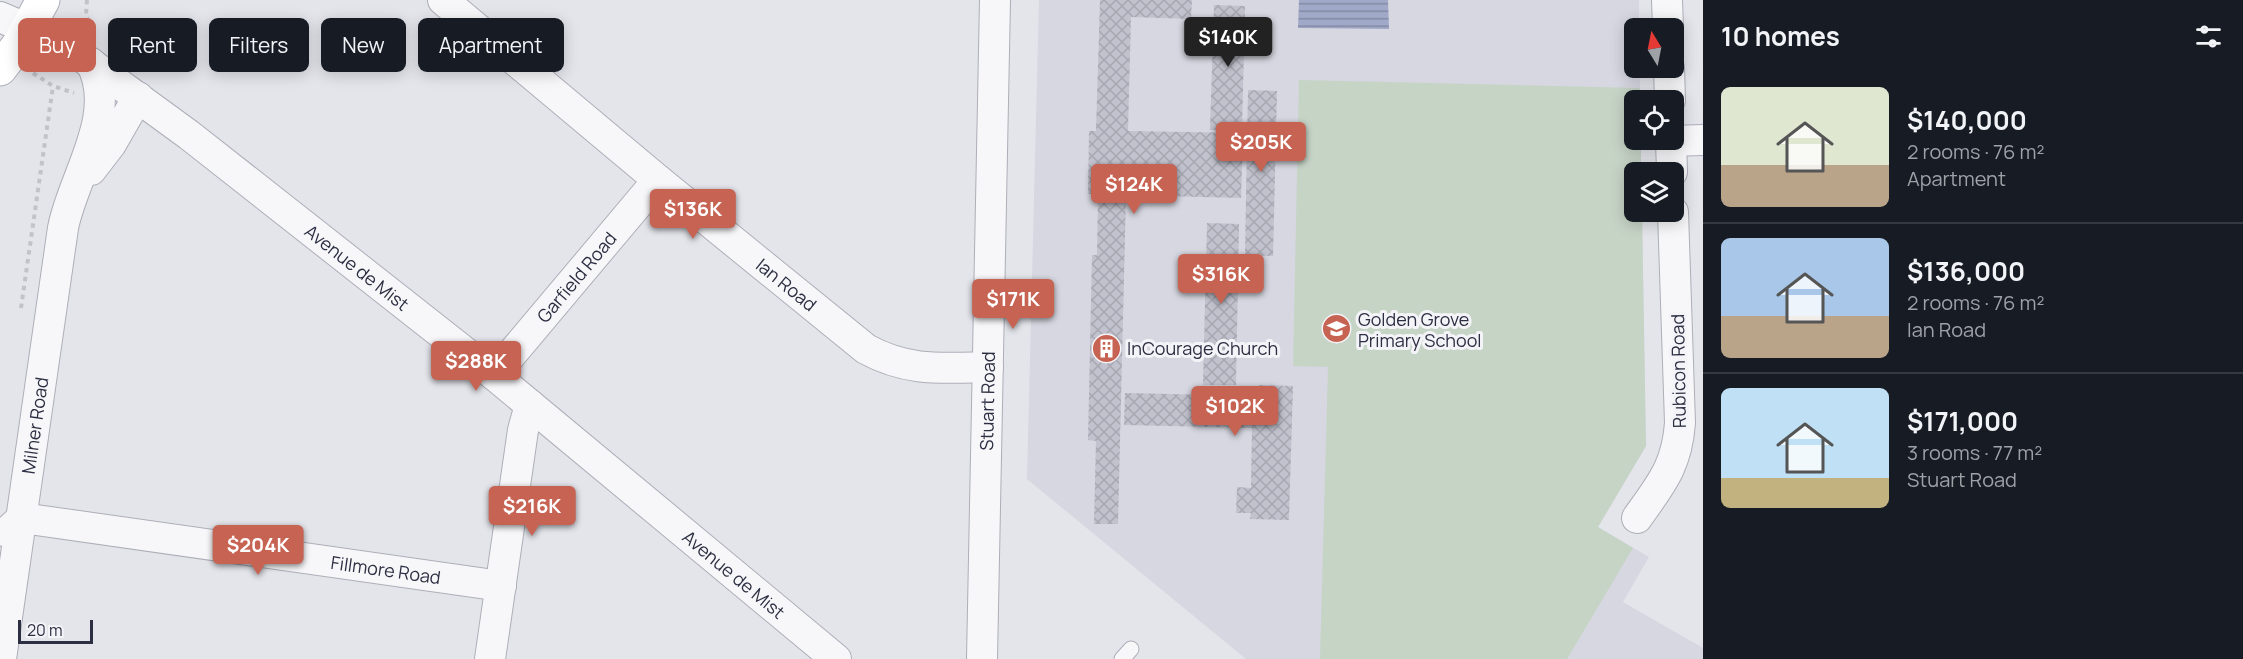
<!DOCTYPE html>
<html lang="en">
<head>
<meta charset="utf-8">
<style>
	:root { --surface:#171b24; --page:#20242c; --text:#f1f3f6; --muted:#9ea1a6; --line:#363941; --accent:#c76352 }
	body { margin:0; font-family:Manrope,sans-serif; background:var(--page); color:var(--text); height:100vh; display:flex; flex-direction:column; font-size:22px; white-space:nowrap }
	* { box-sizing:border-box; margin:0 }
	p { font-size:20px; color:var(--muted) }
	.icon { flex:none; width:33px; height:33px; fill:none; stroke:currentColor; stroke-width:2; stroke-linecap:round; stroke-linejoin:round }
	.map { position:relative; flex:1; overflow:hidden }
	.sheet { display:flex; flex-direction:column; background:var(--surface); width:540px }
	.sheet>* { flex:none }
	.top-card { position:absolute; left:18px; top:18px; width:570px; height:54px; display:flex; gap:12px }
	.needle { width:39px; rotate:350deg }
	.controls { position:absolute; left:1624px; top:18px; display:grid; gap:12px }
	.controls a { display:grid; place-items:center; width:60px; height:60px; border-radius:9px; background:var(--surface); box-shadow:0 3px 15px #0003; font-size:30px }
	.scale { position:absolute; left:18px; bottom:15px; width:75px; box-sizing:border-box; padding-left:6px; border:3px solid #2c2e42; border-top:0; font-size:16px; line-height:21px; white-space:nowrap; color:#2c2e42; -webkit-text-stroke:4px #f4f4f8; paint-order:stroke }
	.price { position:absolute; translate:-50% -51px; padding:0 14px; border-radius:6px; background:var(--accent); color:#fff; font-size:20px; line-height:39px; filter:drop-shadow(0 2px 3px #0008) }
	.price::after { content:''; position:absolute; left:50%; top:36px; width:18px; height:14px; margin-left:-9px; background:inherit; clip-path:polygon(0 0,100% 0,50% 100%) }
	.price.selected { background:#222; color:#fff }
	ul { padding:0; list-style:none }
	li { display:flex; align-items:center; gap:18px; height:150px; padding:0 18px }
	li+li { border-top:2px solid var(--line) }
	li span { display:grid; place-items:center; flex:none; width:168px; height:120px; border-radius:9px; color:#555 }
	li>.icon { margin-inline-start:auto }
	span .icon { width:72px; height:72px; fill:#fffc; stroke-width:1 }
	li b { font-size:26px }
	h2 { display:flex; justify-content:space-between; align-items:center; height:72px; padding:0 18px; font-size:26px }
	.pill { padding:0 21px; border-radius:9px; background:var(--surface); box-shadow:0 3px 15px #0003; font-size:21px; line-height:54px }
	.pill.selected { background:var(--accent); color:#fff }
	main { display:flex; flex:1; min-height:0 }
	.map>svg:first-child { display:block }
</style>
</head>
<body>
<main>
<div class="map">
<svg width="1703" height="659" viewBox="0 0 1703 659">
	<defs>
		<pattern id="water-rules" width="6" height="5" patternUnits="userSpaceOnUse" patternTransform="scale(1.5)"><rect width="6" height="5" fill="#a1a9c8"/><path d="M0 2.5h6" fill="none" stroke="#838aa4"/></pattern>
		<pattern id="building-cross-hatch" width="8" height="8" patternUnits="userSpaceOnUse" patternTransform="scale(1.5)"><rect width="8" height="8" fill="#c1c2cd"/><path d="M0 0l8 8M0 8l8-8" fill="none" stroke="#a6a7b1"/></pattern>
	</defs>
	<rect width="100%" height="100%" fill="#e4e5eb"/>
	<polygon fill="#d6d7e0" points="1039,0 1639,0 1639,28 1635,28 1635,68 1640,68 1640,100 1635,100 1635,140 1641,140 1641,172 1635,172 1635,212 1642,212 1646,446 1598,527 1649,557 1623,602 1703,648 1703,659 1246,659 1027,479"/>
	<polygon fill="#c6d4c6" points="1299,80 1640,88 1640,100 1635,100 1635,140 1641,140 1641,172 1635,172 1635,212 1642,212 1646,446 1598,527 1633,548 1567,659 1320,659 1328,367 1293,366"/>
	<polygon fill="url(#water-rules)" points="1299,0 1388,0 1389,29 1298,28"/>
	<g fill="url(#building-cross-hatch)">
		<polygon points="1100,0 1192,0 1191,19 1131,17 1128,131 1243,133 1241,198 1126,195 1118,524 1094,524 1096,441 1088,440 1092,255 1097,255 1098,194 1088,194 1089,131 1096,131"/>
		<polygon points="1214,5 1245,6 1242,130 1210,130"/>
		<polygon points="1248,90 1277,91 1273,256 1245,255"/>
		<polygon points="1207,223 1239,224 1236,385 1203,385"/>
		<polygon points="1259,385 1293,386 1289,520 1250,519 1251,513 1236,513 1237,487 1251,488 1252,428 1124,425 1125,393 1259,396"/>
	</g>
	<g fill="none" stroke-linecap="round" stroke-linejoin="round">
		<defs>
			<polyline id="lane" points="1122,659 1131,649"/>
			<g id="street">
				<path id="s1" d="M443 0 658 180 866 349C908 372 942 368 988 367"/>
				<polyline points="1667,0 1668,28"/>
				<path id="s2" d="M0 17 67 46 189 135 494 375 836 659"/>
				<polyline points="1669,68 1670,100"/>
				<polyline points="1671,140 1672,172"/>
				<polyline points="1671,141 1703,140"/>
				<polyline points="91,170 111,144 138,97"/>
				<path id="s3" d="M494 375 658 180"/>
				<path d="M1637 518C1661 484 1677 466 1680 423L1673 212"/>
				<path id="s4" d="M7 532 22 518 501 586"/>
				<path id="s5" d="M1 659 63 228C73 176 119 115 91 63"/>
				<polyline points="490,659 523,430 530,405"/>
				<path id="s6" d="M982 659 995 0"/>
			</g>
			<polyline id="secondary" points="0,69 19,44 43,0"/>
		</defs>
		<use href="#lane" stroke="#adaeb8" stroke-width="17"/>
		<use href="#street" stroke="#adaeb8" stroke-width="32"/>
		<use href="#secondary" stroke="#adaeb8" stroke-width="35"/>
		<g stroke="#c2c3c9" stroke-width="4" stroke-dasharray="4.5 4.5" stroke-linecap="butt">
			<polyline points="87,0 86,15 92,28"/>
			<polyline points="33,73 53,86 74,93"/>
			<polyline points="21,308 53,86"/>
		</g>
		<use href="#lane" stroke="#f7f7f9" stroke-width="15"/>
		<use href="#street" stroke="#f7f7f9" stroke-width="30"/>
		<use href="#secondary" stroke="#fff" stroke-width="33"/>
	</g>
	<defs>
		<symbol id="school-disc" viewBox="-11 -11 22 22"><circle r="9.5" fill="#c76352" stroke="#f4f4f8"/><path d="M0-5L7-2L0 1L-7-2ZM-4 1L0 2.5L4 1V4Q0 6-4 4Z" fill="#fff"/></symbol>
		<symbol id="building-disc" viewBox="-11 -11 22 22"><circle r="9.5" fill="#c76352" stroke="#f4f4f8"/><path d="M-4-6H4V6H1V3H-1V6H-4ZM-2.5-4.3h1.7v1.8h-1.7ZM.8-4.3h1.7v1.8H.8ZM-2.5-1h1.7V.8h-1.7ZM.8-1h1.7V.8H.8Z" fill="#fff"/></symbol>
	</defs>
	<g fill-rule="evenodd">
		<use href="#school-disc" x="1320" y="312" width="33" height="33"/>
		<use href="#building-disc" x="1090" y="332" width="33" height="33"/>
	</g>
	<g text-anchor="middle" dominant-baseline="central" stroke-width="6" stroke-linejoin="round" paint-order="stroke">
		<g font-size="18" fill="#2c2e42" stroke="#f4f4f8">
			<text stroke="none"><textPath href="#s2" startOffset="438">Avenue de Mist</textPath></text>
			<text stroke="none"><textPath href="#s3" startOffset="128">Garfield Road</textPath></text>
			<text stroke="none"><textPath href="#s1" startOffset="446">Ian Road</textPath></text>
			<text transform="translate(1678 371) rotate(-91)">Rubicon Road</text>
			<text stroke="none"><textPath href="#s6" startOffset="258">Stuart Road</textPath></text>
			<text stroke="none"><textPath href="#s5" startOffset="236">Milner Road</textPath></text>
			<text stroke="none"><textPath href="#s4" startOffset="388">Fillmore Road</textPath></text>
			<text stroke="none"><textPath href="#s2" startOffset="924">Avenue de Mist</textPath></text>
		</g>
		<g font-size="18" fill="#2c2e42" stroke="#f4f4f8" text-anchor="start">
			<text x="1358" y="319">Golden Grove<tspan x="1358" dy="21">Primary School</tspan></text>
			<text x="1127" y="348">InCourage Church</text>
		</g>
	</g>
</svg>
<div class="controls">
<a><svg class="needle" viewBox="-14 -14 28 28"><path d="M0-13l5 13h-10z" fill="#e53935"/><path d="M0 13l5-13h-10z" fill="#9ea1a6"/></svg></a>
<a><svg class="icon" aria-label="locate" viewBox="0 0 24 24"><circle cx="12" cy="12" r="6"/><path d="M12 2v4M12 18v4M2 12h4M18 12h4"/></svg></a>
<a><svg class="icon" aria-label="layers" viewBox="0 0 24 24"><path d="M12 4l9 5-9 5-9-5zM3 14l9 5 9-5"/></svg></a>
</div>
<div class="scale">20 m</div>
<b class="price selected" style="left:1228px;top:68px">$140K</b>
<b class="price" style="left:1261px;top:173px">$205K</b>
<b class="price" style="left:1134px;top:215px">$124K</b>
<b class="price" style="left:693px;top:240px">$136K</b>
<b class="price" style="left:1221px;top:305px">$316K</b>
<b class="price" style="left:1013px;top:330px">$171K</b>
<b class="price" style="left:476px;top:392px">$288K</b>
<b class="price" style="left:1235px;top:437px">$102K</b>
<b class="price" style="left:532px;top:537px">$216K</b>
<b class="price" style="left:258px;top:576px">$204K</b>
<div class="top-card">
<a class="pill selected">Buy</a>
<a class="pill">Rent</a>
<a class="pill">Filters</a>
<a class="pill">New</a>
<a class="pill">Apartment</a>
</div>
</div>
<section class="sheet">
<h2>10 homes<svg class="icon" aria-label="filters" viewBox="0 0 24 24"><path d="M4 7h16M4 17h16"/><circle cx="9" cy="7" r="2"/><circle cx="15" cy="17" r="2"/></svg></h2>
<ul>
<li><span style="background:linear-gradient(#dfe7d0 65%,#b9a48a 0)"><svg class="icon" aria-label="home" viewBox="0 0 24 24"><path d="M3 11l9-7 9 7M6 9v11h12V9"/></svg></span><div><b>$140,000</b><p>2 rooms · 76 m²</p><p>Apartment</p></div></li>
<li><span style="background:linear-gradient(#a9c7e8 65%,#b9a48a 0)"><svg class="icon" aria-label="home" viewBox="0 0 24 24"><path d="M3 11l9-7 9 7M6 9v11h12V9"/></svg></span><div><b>$136,000</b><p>2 rooms · 76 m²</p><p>Ian Road</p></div></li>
<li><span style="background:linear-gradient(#bfe0f5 75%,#c2b280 0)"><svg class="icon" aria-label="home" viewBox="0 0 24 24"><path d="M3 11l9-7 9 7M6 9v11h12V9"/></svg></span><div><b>$171,000</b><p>3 rooms · 77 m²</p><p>Stuart Road</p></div></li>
</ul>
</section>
</main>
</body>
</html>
